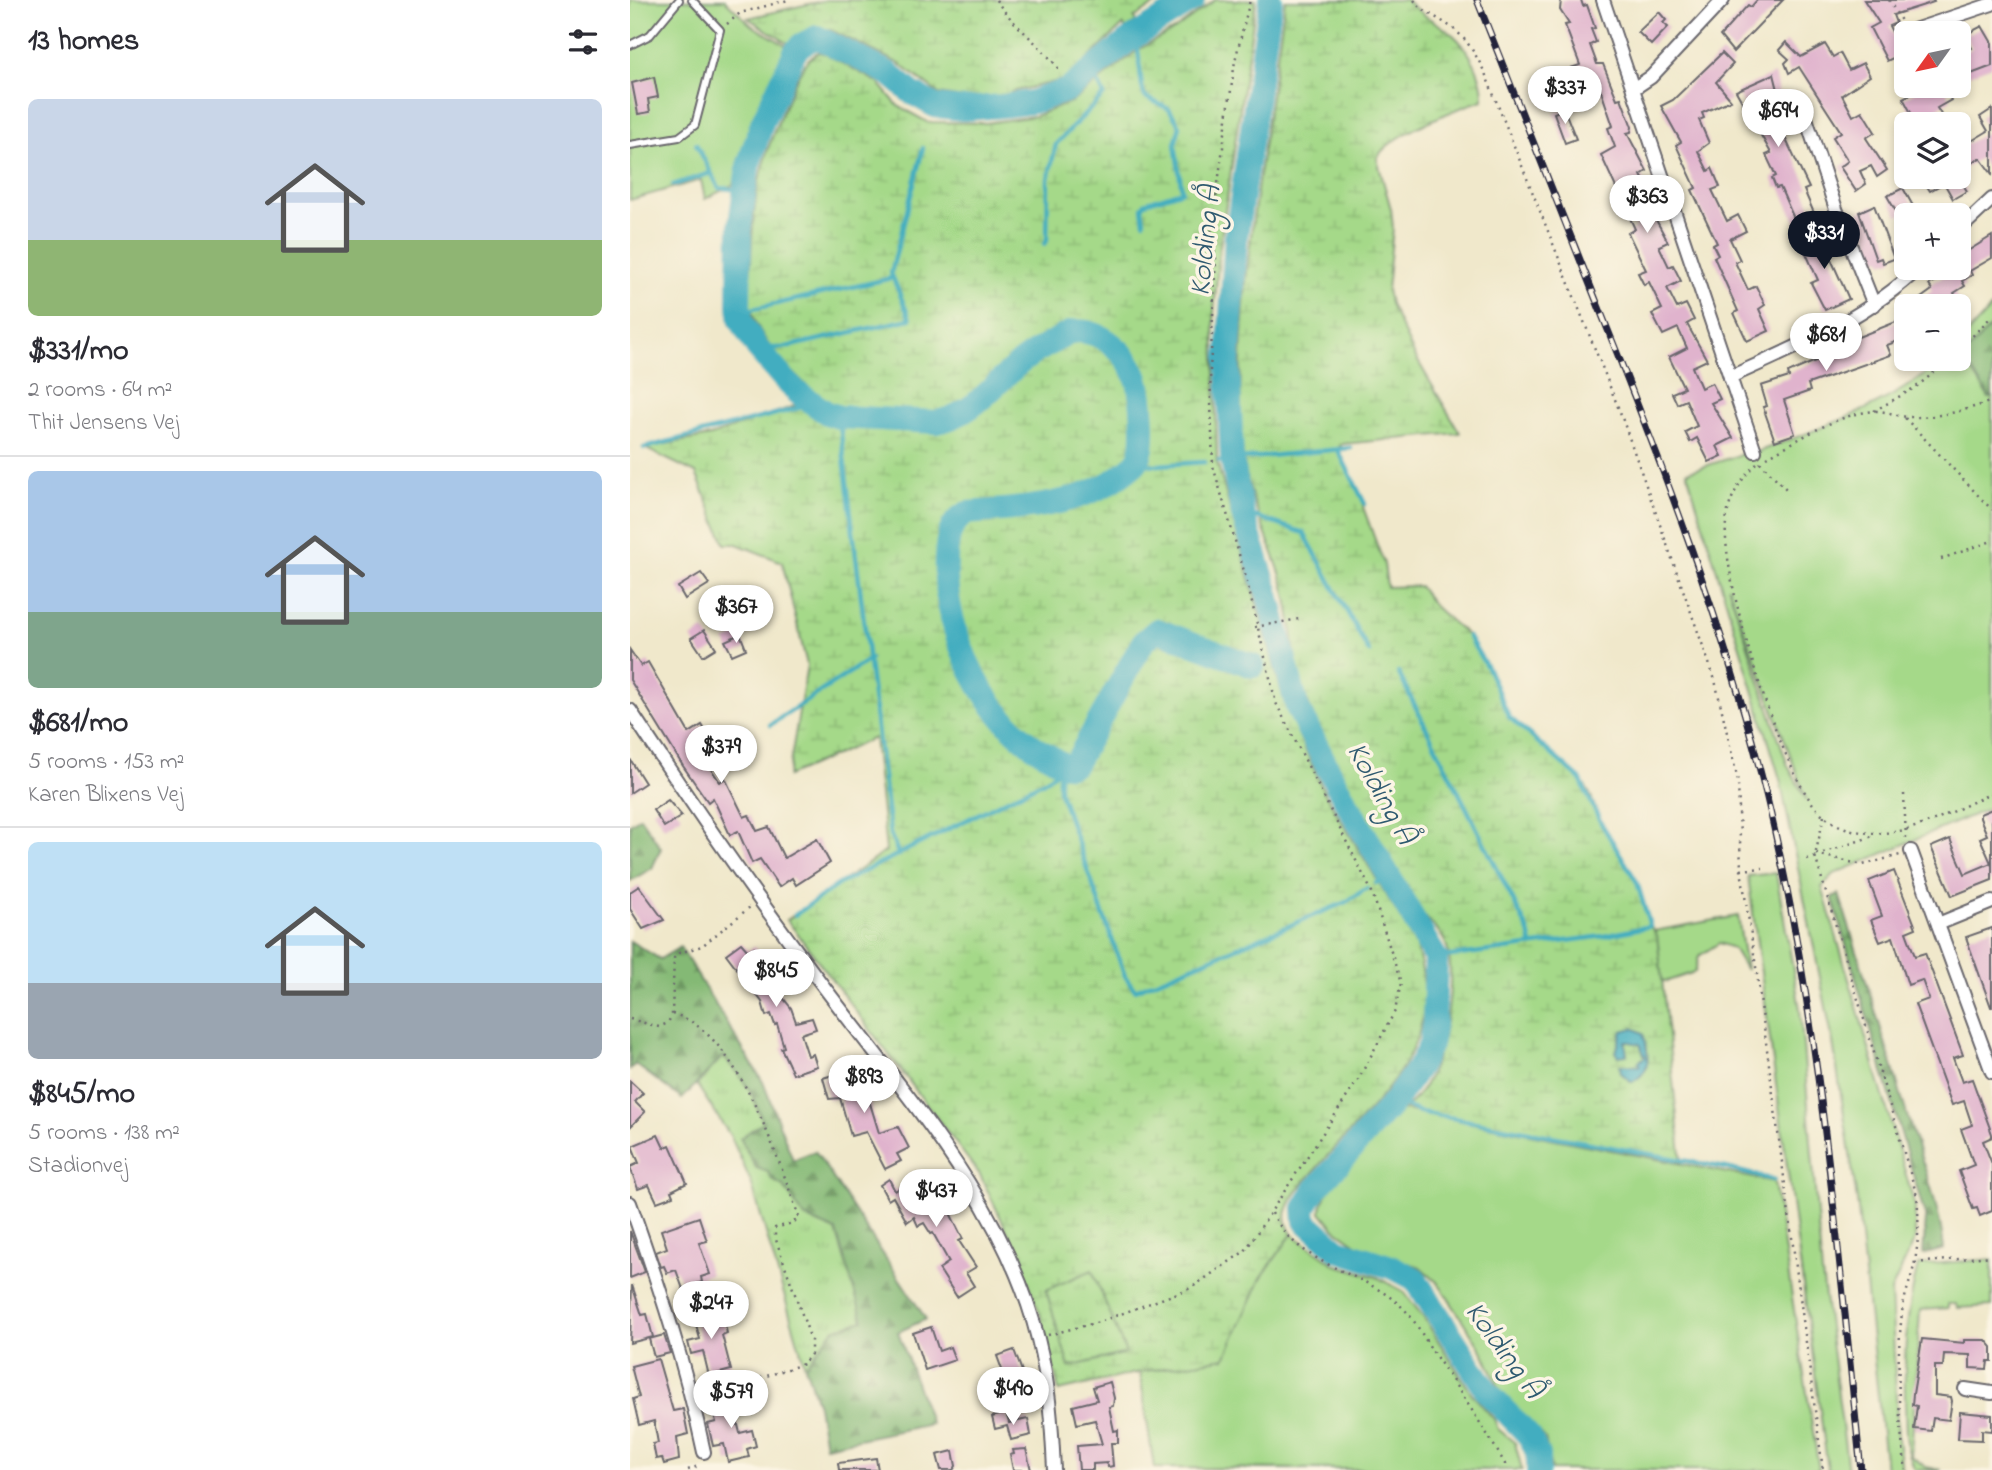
<!DOCTYPE html>
<html lang="en">
<head>
<meta charset="utf-8">
<style>
	:root { --surface:#fff; --page:#f2f2f3; --text:#2b2b33; --muted:#7c7c81; --line:#e1e1e2; --accent:#111827 }
	body { margin:0; font-family:"Indie Flower",sans-serif; background:var(--page); color:var(--text); height:100vh; display:flex; flex-direction:column; font-size:26px; white-space:nowrap }
	* { box-sizing:border-box; margin:0 }
	p { font-size:23px; color:var(--muted) }
	.icon { flex:none; width:38px; height:38px; fill:none; stroke:currentColor; stroke-width:2; stroke-linecap:round; stroke-linejoin:round }
	.map { position:relative; flex:1; overflow:hidden }
	.panel { display:flex; flex-direction:column; background:var(--surface); width:630px }
	.panel>* { flex:none }
	.needle { width:46px; rotate:237deg }
	.fabs { position:absolute; left:1264px; top:21px; display:grid; gap:14px }
	.fabs a { display:grid; place-items:center; width:77px; height:77px; border-radius:10px; background:var(--surface); box-shadow:0 4px 10px #0003; font-size:35px }
	.price { position:absolute; translate:-50% -60px; padding:0 16px; border-radius:24px; background:#fff; color:#222; font-size:23px; line-height:46px; filter:drop-shadow(0 2px 4px #0008) }
	.price::after { content:''; position:absolute; left:50%; top:42px; width:21px; height:16px; margin-left:-10px; background:inherit; clip-path:polygon(0 0,100% 0,50% 100%) }
	.price.active { background:var(--accent); color:#fff }
	ul { padding:0; list-style:none }
	li { display:grid; align-content:center; gap:14px; height:371px; padding:0 28px }
	li+li { border-top:2px solid var(--line) }
	li span { display:grid; place-items:center; height:217px; border-radius:10px; color:#555 }
	li>.icon { margin-inline-start:auto }
	span .icon { width:126px; height:126px; fill:#fffc; stroke-width:1 }
	li b { font-size:30px }
	h2 { display:flex; justify-content:space-between; align-items:center; height:84px; padding:0 28px; font-size:30px }
	main { display:flex; flex:1; min-height:0 }
	.map>svg:first-child { display:block }
</style>
</head>
<body>
<main>
<section class="panel">
<h2>13 homes<svg class="icon" aria-label="filters" viewBox="0 0 24 24"><path d="M4 7h16M4 17h16"/><circle cx="9" cy="7" r="2"/><circle cx="15" cy="17" r="2"/></svg></h2>
<ul>
<li><span style="background:linear-gradient(#c9d6e8 65%,#8fb573 0)"><svg class="icon" aria-label="home" viewBox="0 0 24 24"><path d="M3 11l9-7 9 7M6 9v11h12V9"/></svg></span><div><b>$331/mo</b><p>2 rooms · 64 m²</p><p>Thit Jensens Vej</p></div></li>
<li><span style="background:linear-gradient(#a9c7e8 65%,#7fa58c 0)"><svg class="icon" aria-label="home" viewBox="0 0 24 24"><path d="M3 11l9-7 9 7M6 9v11h12V9"/></svg></span><div><b>$681/mo</b><p>5 rooms · 153 m²</p><p>Karen Blixens Vej</p></div></li>
<li><span style="background:linear-gradient(#bfe0f5 65%,#9aa5b1 0)"><svg class="icon" aria-label="home" viewBox="0 0 24 24"><path d="M3 11l9-7 9 7M6 9v11h12V9"/></svg></span><div><b>$845/mo</b><p>5 rooms · 138 m²</p><p>Stadionvej</p></div></li>
</ul>
</section>
<div class="map">
<svg width="1362" height="1470" viewBox="0 0 1362 1470">
	<defs>
		<pattern id="forest-firs" width="22" height="20" patternUnits="userSpaceOnUse" patternTransform="scale(1.75)"><rect width="22" height="20" fill="#84b975"/><path d="M5 1l3.5 6h-7zM16 11l3.5 6h-7z" fill="#6c9661"/></pattern>
		<pattern id="wetland-marsh" width="20" height="14" patternUnits="userSpaceOnUse" patternTransform="scale(1.75)"><rect width="20" height="14" fill="#a5d989"/><path d="M1 5h8M5 5V1M11 12h8M15 12V8" fill="none" stroke="#8eba77"/></pattern>
		<pattern id="park-tufts" width="24" height="20" patternUnits="userSpaceOnUse" patternTransform="scale(1.75)"><rect width="24" height="20" fill="#a5d989"/><path d="M3 7l-1-3M5 7V3M7 7l1-3M15 17l-1-3M17 17v-4M19 17l1-3" fill="none" stroke="#8eba77"/></pattern>
	</defs>
	<rect width="100%" height="100%" fill="#fcf5e5"/>
	<filter id="ink" filterUnits="userSpaceOnUse"><feTurbulence type="fractalNoise" baseFrequency=".0143" numOctaves="2"/><feDisplacementMap in="SourceGraphic" scale="14" xChannelSelector="R" yChannelSelector="G"/><feConvolveMatrix kernelMatrix="1 2 1 2 8 2 1 2 1" color-interpolation-filters="sRGB"/></filter>
	<filter id="wash" filterUnits="userSpaceOnUse"><feTurbulence type="fractalNoise" baseFrequency=".00686" numOctaves="4" result="noise"/><feDisplacementMap in="SourceGraphic" scale="28" xChannelSelector="R" yChannelSelector="G"/><feGaussianBlur stdDeviation="1.57" result="paint"/><feColorMatrix in="noise" values="0 0 0 0 0 0 0 0 0 0 0 0 0 0 0 0 0 1.4 0 .05"/><feComposite in="paint" operator="in"/></filter>
	<g filter="url(#wash)">
		<rect width="100%" height="100%" fill="#f0e8cb"/>
		<g fill="#a5d989" stroke="#647e62" stroke-width="2" fill-rule="evenodd">
			<polygon points="0,0 95,0 121,25 159,47 103,185 75,199 71,180 0,200"/>
			<path d="M1362 307V807L1204 874 1192 887 1285 1206V1239L1261 1291 1268 1440 1272 1470H1256L1227 1200 1203 1042 1170 878 1150 779 1057 472 1115 453 1119 455C1185 429 1260 408 1313 359H1328V344ZM1098 586 1177 801 1158 766Z"/>
			<polygon points="1146,873 1170,1009 1192,1274 1218,1470 1198,1470 1118,876"/>
			<polygon points="1108,916 1116,970 1103,948 1089,943 1069,956 1065,972 1035,982 1001,967 967,941"/>
			<path d="M771 1109 1144 1182 1189 1470H921L915 1438 871 1392 854 1354 809 1284 790 1267 735 1250 705 1229 691 1212C690 1184 753 1134 771 1109Z"/>
			<polygon points="662,1234 706,1265 747,1277 773,1291 794,1318 842,1394 864,1419 868,1429 885,1443 892,1470 524,1468 510,1373 501,1374 511,1240 596,1354 631,1278"/>
			<path d="M1362 1259V1306L1327 1308 1326 1304H1318V1308L1290 1310 1281 1456 1296 1467 1311 1470H1285C1274 1446 1276 1427 1275 1401 1274 1351 1276 1314 1288 1265Z"/>
		</g>
		<g fill="url(#forest-firs)" stroke="#536e58" stroke-width="2">
			<polygon points="1362,325 1362,397 1359,398 1333,356"/>
			<polygon points="10,817 31,848 22,868 0,881 0,824"/>
			<path d="M1209 894C1232 968 1255 1041 1277 1115 1291 1160 1309 1201 1314 1249L1293 1255 1296 1219 1202 897Z"/>
			<polygon points="0,941 30,959 50,947 133,1082 163,1160 185,1151 296,1319 268,1332 301,1424 195,1446 188,1406 175,1366 203,1330 206,1231 175,1218 153,1186 142,1180 138,1172 126,1168 110,1138 133,1122 120,1090 93,1056 52,1099 5,1064 0,1069"/>
		</g>
		<g fill="url(#wetland-marsh)" stroke="#647e62" stroke-width="2">
			<polygon points="196,0 532,0 504,18 506,22 496,29 493,25 449,68 451,72 442,78 381,92 381,96 369,99 365,96 333,98 309,94 268,63 199,29 175,32 159,44 118,18"/>
			<path d="M585 0H626L589 252 584 312 587 462 655 704 694 792 783 939C795 968 799 1007 787 1038 767 1091 721 1127 686 1169 676 1180 663 1194 658 1208 654 1217 657 1226 662 1234L631 1278 595 1358 510 1372 429 1391 410 1314 381 1239 350 1175 157 920 256 851 244 738 158 776 177 665 152 562 107 544H95L66 473 14 448 81 436 189 397C160 370 131 346 120 306 117 293 120 277 121 263 123 191 130 160 160 94 166 80 174 58 189 52L198 55 249 83 268 106 297 122 356 123 405 116 443 101 509 49 546 29Z"/>
			<path d="M655 0H777C789 15 806 21 821 33 839 48 854 76 853 100 831 107 754 137 747 159L761 209 763 228 757 290 760 304 785 356 830 433 712 444 708 450 734 503 733 507 754 564 757 587 789 586 803 605 838 636 858 669 879 717 950 779 959 792 971 823 1007 882 1020 926 1027 935 1052 1163 771 1109C811 1091 828 986 817 947 813 933 801 925 793 914 784 901 777 887 769 873 735 817 700 756 675 696 664 668 664 638 659 609 650 554 615 502 612 445 603 295 635 148 655 0Z"/>
		</g>
		<g fill="url(#park-tufts)" stroke="#647e62" stroke-width="2">
			<polygon points="93,1056 120,1090 133,1122 110,1138 126,1168 138,1172 142,1180 153,1186 175,1218 206,1231 233,1320 203,1330 175,1366 121,1182 101,1137 67,1085"/>
			<polygon points="462,1270 496,1353 439,1367 416,1290"/>
		</g>
		<path fill="#42adc0" stroke="#32687e" stroke-width="2" d="M1003 1028 1013 1033C1018 1050 1024 1071 1002 1082L991 1073 990 1065 1010 1066 1008 1062 1015 1057 1010 1044 995 1041 997 1055 989 1056 986 1052 992 1031Z"/>
		<g fill="none" stroke-linecap="round" stroke-linejoin="round">
			<g stroke="#42adc0" stroke-width="4.5">
				<path d="M504 37C513 57 507 77 515 97L539 109 550 126 545 144 552 191 515 203 512 208 514 222"/>
				<polyline points="66,144 89,188 113,190"/>
				<polyline points="43,185 81,173"/>
				<polyline points="414,244 417,241 418,179 426,144 474,95 463,72"/>
				<polyline points="110,312 262,278"/>
				<polyline points="127,348 152,348 280,319 261,273 293,148"/>
				<polyline points="209,417 260,834 269,855"/>
				<polyline points="14,448 184,404"/>
				<polyline points="708,450 735,504"/>
				<polyline points="589,461 721,448"/>
				<polyline points="505,463 527,465 575,462"/>
				<polyline points="613,515 624,516 674,533 739,652"/>
				<polyline points="768,672 899,932 902,945"/>
				<polyline points="140,725 240,659"/>
				<polyline points="440,766 429,777 429,790 495,976 505,990 716,902 737,888"/>
				<polyline points="746,883 757,876"/>
				<polyline points="165,915 209,884 414,781 436,765"/>
				<polyline points="806,958 974,936 1020,926 1007,882 971,823 950,779 879,717 858,669 838,636"/>
				<polyline points="764,1102 790,1112 1096,1168 1144,1180"/>
			</g>
			<g stroke="#42adc0" stroke-width="24">
				<path d="M563 0 499 40 438 90 402 102 373 106 334 109 305 106 282 93 258 73 187 37 171 45 165 52 132 123 118 166 110 224 109 305 111 321 127 348 152 377 168 393 197 413 209 417 307 422C341 415 357 392 382 370 399 354 421 343 441 332 470 327 500 354 508 382 512 396 512 410 513 425 513 438 514 455 504 465 458 507 395 508 337 513 319 522 317 540 316 559 312 631 355 723 421 757 429 762 436 768 445 764L513 642 527 630 623 666"/>
				<polyline points="641,0 606,237 598,362 602,460 613,515 638,594 667,707 707,786 806,958 804,1023 800,1045 790,1065 764,1102 684,1191 674,1208 675,1221 708,1250 764,1268 785,1279 858,1393 900,1437 908,1455 908,1470"/>
			</g>
		</g>
		<g id="blocks">
			<g fill="#e0b3cd">
				<polygon points="931,0 951,0 953,6 957,5 965,28 961,29 966,42 960,45 967,64 973,64 987,99 991,98 1002,127 1001,132 997,133 1017,171 1011,175 1025,202 1018,205 1038,242 1029,246 1039,267 1043,265 1051,281 1037,288 1047,308 1056,304 1064,320 1057,324 1077,360 1062,367 1071,388 1082,383 1090,399 1081,403 1103,438 1087,446 1092,456 1079,462 1067,438 1060,442 1055,432 1067,426 1056,400 1047,404 1042,393 1054,388 1039,357 1057,348 1048,328 1033,335 1022,314 1032,309 1019,282 1014,285 1008,273 1016,270 998,233 1005,229 971,155 985,147 978,128 983,126 969,85 947,87 941,68 950,65 935,25 939,24 930,10"/>
				<polygon points="1127,0 1153,0 1103,52 1090,36 1118,5 1121,7"/>
				<polygon points="1234,0 1303,0 1304,2 1263,15 1266,23 1259,26 1273,53 1257,61 1240,28 1249,23"/>
				<polygon points="1029,12 1036,20 1033,23 1038,27 1021,45 1008,32"/>
				<polygon points="1352,26 1362,43 1362,66 1328,79 1328,55 1342,48 1335,35"/>
				<polygon points="1156,42 1171,57 1195,44 1203,57 1210,53 1219,70 1233,63 1240,76 1212,95 1223,116 1232,111 1245,132 1236,138 1257,170 1247,177 1241,166 1230,171 1236,184 1226,191 1210,167 1218,161 1203,137 1211,132 1169,67 1159,73 1155,63 1159,59 1149,50"/>
				<polygon points="1092,53 1103,64 1086,82 1101,100 1072,113 1074,118 1069,120 1079,143 1068,151 1078,171 1082,168 1090,187 1082,190 1097,221 1108,215 1116,231 1100,239 1110,260 1105,262 1118,290 1126,286 1135,305 1129,309 1139,331 1117,341 1104,313 1108,311 1084,257 1088,255 1083,245 1087,243 1062,190 1066,188 1046,145 1051,142 1031,106 1043,100"/>
				<polygon points="1144,74 1149,94 1137,100 1179,188 1174,190 1184,213 1185,220 1169,230 1150,187 1146,188 1142,178 1146,176 1136,155 1141,153 1106,91"/>
				<polygon points="24,77 28,97 18,99 20,112 8,114 2,83"/>
				<polygon points="1289,86 1314,86 1321,100 1307,108 1317,124 1287,124 1273,98 1291,89"/>
				<polygon points="934,109 946,139 935,143 924,113"/>
				<polygon points="1362,109 1362,174 1350,158 1328,172 1328,149 1358,131 1350,117"/>
				<polygon points="1291,177 1328,177 1337,191 1323,199 1314,183 1300,191"/>
				<polygon points="1273,188 1288,215 1268,215 1257,196"/>
				<polygon points="1244,205 1264,259 1253,263 1251,258 1246,260 1229,212"/>
				<polygon points="1187,228 1219,299 1195,310 1181,283 1188,280 1171,242 1174,241 1171,235"/>
				<polygon points="1362,236 1362,258 1340,271 1342,275 1332,281 1335,286 1324,293 1332,306 1280,306 1302,290 1299,285 1328,268 1328,257"/>
				<polygon points="1276,318 1276,338 1257,345 1261,355 1178,384 1180,391 1154,400 1165,434 1145,441 1133,407 1137,406 1131,386 1159,377 1158,373 1220,346 1218,341"/>
				<polygon points="71,573 79,584 55,599 48,587"/>
				<polygon points="74,630 86,648 73,656 61,638"/>
				<polygon points="110,634 116,649 102,655 95,641"/>
				<polygon points="0,650 11,666 18,662 59,733 72,725 80,738 72,743 81,758 76,762 90,782 95,778 114,817 119,815 127,831 139,827 154,858 187,839 200,863 166,885 162,878 149,887 130,859 122,863 108,831 100,835 83,798 78,802 53,766 0,680"/>
				<polygon points="0,759 15,783 0,793"/>
				<polygon points="38,800 52,816 34,827 23,810"/>
				<polygon points="1362,809 1362,880 1322,896 1301,847 1320,839 1335,874 1361,863 1350,838 1357,835 1350,818 1350,814"/>
				<polygon points="1264,871 1286,928 1276,932 1285,956 1295,953 1333,1055 1323,1058 1332,1082 1342,1079 1362,1134 1362,1137 1353,1141 1362,1164 1362,1211 1350,1216 1347,1208 1343,1209 1329,1171 1344,1165 1331,1129 1342,1125 1334,1101 1322,1105 1285,1004 1299,999 1292,980 1278,985 1263,937 1250,942 1241,920 1252,916 1239,881"/>
				<polygon points="9,886 34,920 13,929 0,909 0,892"/>
				<polygon points="1362,928 1362,1007 1361,1007 1336,937"/>
				<polygon points="111,943 118,951 124,947 134,960 127,965 161,1008 166,1022 182,1018 186,1029 171,1034 178,1056 183,1054 187,1066 163,1074 151,1048 154,1047 147,1024 145,1025 141,1014 136,1016 132,1002 96,954"/>
				<polygon points="229,1067 249,1133 268,1127 279,1148 267,1154 271,1161 255,1169 236,1132 221,1136 210,1098 199,1099 193,1078"/>
				<polygon points="0,1081 13,1093 5,1102 15,1112 0,1127"/>
				<polygon points="28,1135 34,1148 40,1145 57,1183 41,1191 43,1196 27,1202 19,1185 8,1189 0,1167 9,1163 2,1146"/>
				<polygon points="259,1179 265,1191 284,1179 297,1201 319,1188 326,1199 316,1205 333,1239 329,1241 346,1267 336,1273 344,1286 327,1297 309,1269 319,1262 303,1233 301,1234 294,1223 288,1226 284,1217 277,1222 263,1197 258,1200 250,1185"/>
				<polygon points="69,1217 77,1241 69,1243 80,1274 71,1277 72,1282 53,1289 46,1270 37,1273 34,1266 31,1267 26,1252 37,1248 31,1230"/>
				<polygon points="0,1231 15,1272 0,1278"/>
				<polygon points="2,1285 12,1315 17,1314 23,1337 0,1343"/>
				<polygon points="90,1307 97,1333 92,1335 101,1370 79,1376 73,1351 61,1354 58,1342 70,1339 63,1314"/>
				<polygon points="301,1327 309,1351 320,1347 325,1360 295,1370 283,1333"/>
				<polygon points="34,1335 40,1353 24,1357 19,1339"/>
				<polygon points="1292,1339 1334,1343 1334,1340 1356,1340 1362,1347 1362,1361 1358,1361 1357,1369 1340,1368 1340,1355 1314,1354 1313,1366 1305,1366 1305,1395 1321,1397 1322,1401 1319,1420 1303,1418 1301,1431 1284,1429 1287,1406 1282,1405 1283,1394"/>
				<polygon points="384,1350 396,1382 385,1386 380,1373 374,1375 367,1356"/>
				<polygon points="28,1359 43,1411 53,1409 58,1434 47,1437 49,1460 34,1464 32,1458 26,1459 23,1444 28,1443 24,1421 9,1425 3,1399 9,1397 1,1366"/>
				<polygon points="480,1382 484,1398 483,1406 479,1407 484,1431 488,1430 488,1443 481,1443 483,1466 478,1467 477,1463 463,1464 463,1470 449,1470 447,1446 472,1444 465,1420 447,1424 443,1406 467,1400 463,1387"/>
				<polygon points="100,1399 101,1402 113,1399 116,1410 105,1413 110,1433 122,1430 126,1446 117,1449 119,1457 98,1462 94,1444 83,1446 78,1424 86,1422 81,1403"/>
				<polygon points="1330,1412 1362,1415 1362,1431 1352,1430 1352,1440 1328,1439"/>
				<polygon points="376,1413 379,1423 398,1419 401,1435 381,1440 377,1426 365,1429 362,1417"/>
				<polygon points="396,1449 401,1470 383,1470 380,1455 384,1454 383,1450"/>
				<polygon points="323,1451 326,1466 323,1470 311,1470 307,1455"/>
				<polygon points="246,1458 248,1470 209,1470 208,1463"/>
			</g>
		</g>
	</g>
	<g filter="url(#ink)">
		<use href="#blocks" fill-opacity="0" stroke="#6a676d" stroke-width="2"/>
		<g fill="none" stroke-linecap="round" stroke-linejoin="round">
			<defs>
				<g id="lane">
					<polyline points="0,45 20,35 49,0"/>
					<polyline points="0,145 49,137 65,125 90,30 62,0"/>
				</g>
				<g id="street">
					<polyline points="973,0 1125,451"/>
					<polyline points="1278,32 1362,4"/>
					<polyline points="1003,89 1021,77 1093,0"/>
					<polyline points="1170,100 1206,209 1244,305"/>
					<polyline points="1328,231 1362,199"/>
					<path d="M1100 377C1168 346 1235 319 1289 268"/>
					<path d="M0 710C59 800 120 889 185 975 268 1087 374 1200 408 1339 419 1382 422 1426 424 1470"/>
					<polyline points="1281,851 1362,1072"/>
					<polyline points="1308,924 1362,902"/>
					<path d="M0 1203C29 1285 56 1367 74 1452"/>
					<polyline points="1335,1389 1362,1393"/>
				</g>
			</defs>
			<use href="#lane" stroke="#6a676d" stroke-width="10"/>
			<use href="#street" stroke="#6a676d" stroke-width="16"/>
			<g stroke="#6a676d" stroke-width="2.5" stroke-dasharray="2 5" stroke-linecap="butt">
				<path d="M366 0C384 27 412 45 431 72"/>
				<path d="M784 0C795 14 812 19 826 31 839 42 847 57 855 73L990 412 1085 680 1108 781 1111 870 1126 967 1193 1470"/>
				<polyline points="1259,0 1271,21"/>
				<polyline points="97,24 110,13 158,0"/>
				<polyline points="1328,351 1362,316"/>
				<polyline points="1244,411 1286,387 1321,359"/>
				<polyline points="1275,418 1362,510"/>
				<path d="M1137 457C1169 440 1208 413 1246 411 1257 411 1267 416 1278 417 1307 418 1334 411 1362 401"/>
				<polyline points="1130,462 1158,491"/>
				<path d="M1127 463C1110 480 1099 497 1096 522 1091 579 1146 753 1180 800 1190 815 1205 826 1222 830 1273 843 1317 813 1362 793"/>
				<polyline points="1311,559 1362,541"/>
				<polyline points="625,627 669,619"/>
				<polyline points="1274,794 1276,839"/>
				<path d="M1194 816 1185 856 1287 1196C1289 1218 1289 1239 1285 1261 1282 1278 1274 1295 1272 1313 1266 1365 1268 1419 1276 1470"/>
				<polyline points="1193,853 1246,835"/>
				<polyline points="1186,854 1233,865 1270,855"/>
				<polyline points="1177,859 1187,856"/>
				<polyline points="1111,870 1133,868"/>
				<path d="M42 1014C106 1027 149 1161 169 1217L163 1223 145 1228V1237L181 1340V1354L173 1364 73 1397"/>
				<polyline points="0,1019 29,1027 38,1023 42,1014 44,958 49,953 72,946 120,907"/>
				<path d="M642 1213C671 1270 735 1269 775 1310 787 1323 795 1340 805 1355 829 1390 853 1426 875 1464V1470"/>
				<polyline points="1285,1263 1362,1256"/>
				<polyline points="418,1335 469,1322 561,1288 615,1251 728,1080 765,1011 771,983 742,892 646,703 616,578 583,466 580,370 586,259 581,234 605,61 620,0"/>
				<polyline points="58,1470 71,1465"/>
			</g>
			<use href="#lane" stroke="#fff" stroke-width="6"/>
			<use href="#street" stroke="#fff" stroke-width="12"/>
			<defs>
				<path id="rail" d="M847 0C887 100 926 200 966 300 1031 462 1094 624 1136 794 1190 1015 1207 1244 1231 1470"/>
			</defs>
			<use href="#rail" stroke="#22223b" stroke-width="7"/>
			<use href="#rail" stroke="#fcf5e5" stroke-width="4.5" stroke-dasharray="13" stroke-linecap="butt"/>
		</g>
	</g>
	<g text-anchor="middle" dominant-baseline="central" stroke-width="7" stroke-linejoin="round" paint-order="stroke">
		<g font-size="30" font-style="italic" fill="#2f5a70" stroke="#fcf5e5">
			<text transform="translate(577 241) rotate(-84)">Kolding Å</text>
			<text transform="translate(750 794) rotate(61)">Kolding Å</text>
			<text transform="translate(873 1351) rotate(54)">Kolding Å</text>
		</g>
	</g>
</svg>
<div class="fabs">
<a><svg class="needle" viewBox="-14 -14 28 28"><path d="M0-13l5 13h-10z" fill="#e53935"/><path d="M0 13l5-13h-10z" fill="#7c7c81"/></svg></a>
<a><svg class="icon" aria-label="layers" viewBox="0 0 24 24"><path d="M12 4l9 5-9 5-9-5zM3 14l9 5 9-5"/></svg></a>
<a>+</a>
<a>−</a>
</div>
<b class="price" style="left:935px;top:126px">$337</b>
<b class="price" style="left:1148px;top:149px">$694</b>
<b class="price" style="left:1017px;top:235px">$363</b>
<b class="price active" style="left:1194px;top:271px">$331</b>
<b class="price" style="left:1196px;top:373px">$681</b>
<b class="price" style="left:106px;top:645px">$367</b>
<b class="price" style="left:91px;top:785px">$379</b>
<b class="price" style="left:146px;top:1009px">$845</b>
<b class="price" style="left:234px;top:1115px">$893</b>
<b class="price" style="left:306px;top:1229px">$437</b>
<b class="price" style="left:81px;top:1341px">$247</b>
<b class="price" style="left:383px;top:1427px">$490</b>
<b class="price" style="left:101px;top:1430px">$579</b>
</div>
</main>
</body>
</html>
